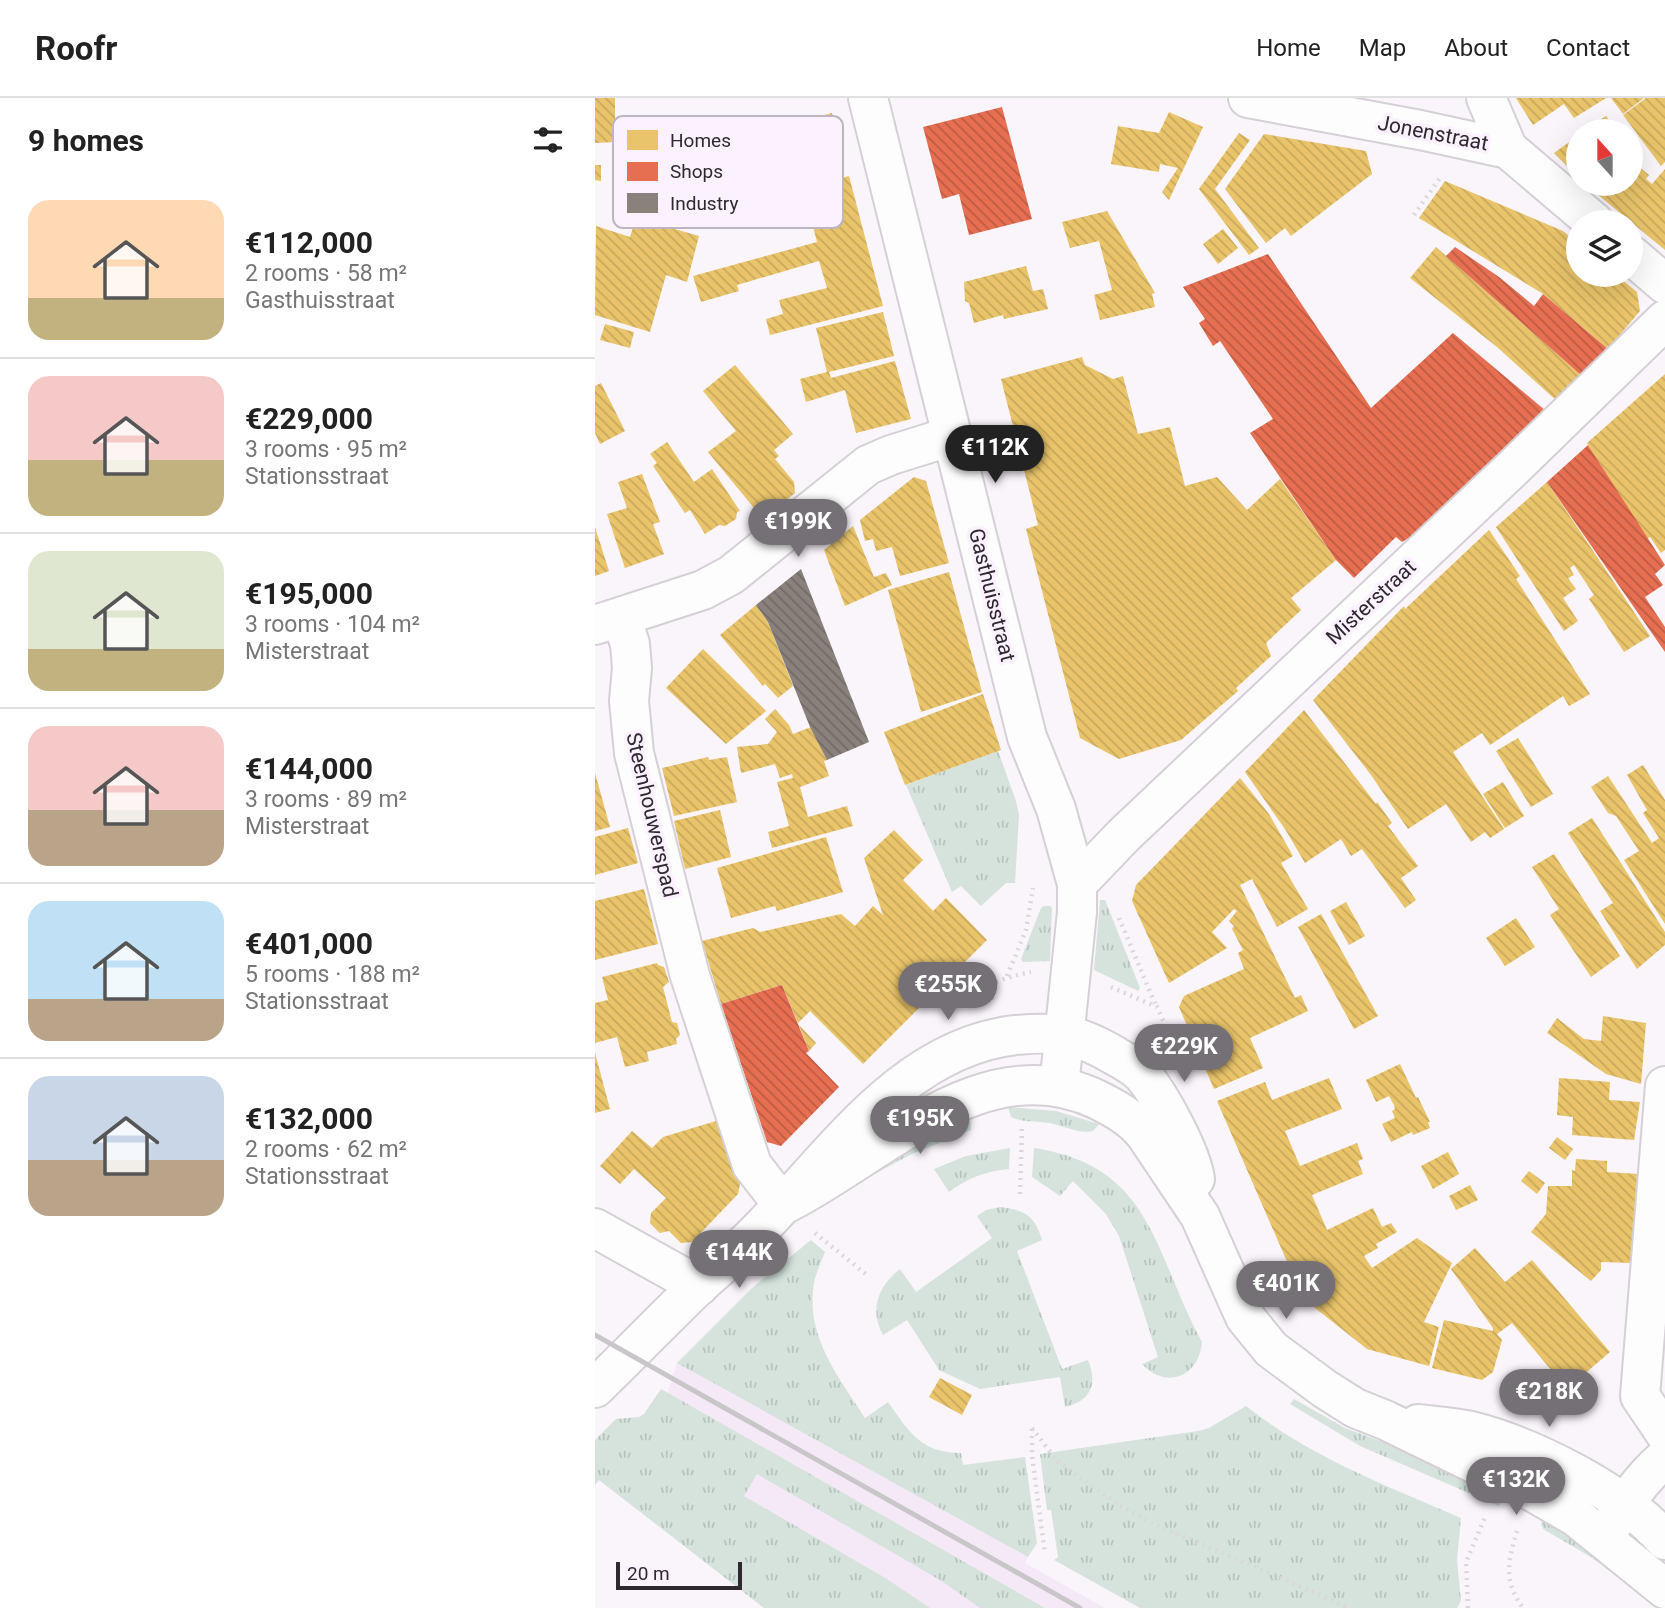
<!DOCTYPE html>
<html lang="en">
<head>
<meta charset="utf-8">
<style>
	:root { --surface:#fff; --page:#f2f2f2; --text:#222; --muted:#767676; --line:#e0e0e0; --accent:#757076 }
	body { margin:0; font-family:Roboto,sans-serif; background:var(--page); color:var(--text); height:100vh; display:flex; flex-direction:column; font-size:26px; white-space:nowrap }
	* { box-sizing:border-box; margin:0 }
	p { font-size:23px; color:var(--muted) }
	.icon { flex:none; width:38px; height:38px; fill:none; stroke:currentColor; stroke-width:2; stroke-linecap:round; stroke-linejoin:round }
	.map { position:relative; flex:1; overflow:hidden }
	.side { display:flex; flex-direction:column; background:var(--surface); width:595px }
	.side>* { flex:none }
	.needle { width:46px; rotate:339deg }
	.controls { position:absolute; left:971px; top:21px; display:grid; gap:14px }
	.controls a { display:grid; place-items:center; width:77px; height:77px; border-radius:50%; background:var(--surface); box-shadow:0 7px 28px #0002; font-size:35px }
	.scale { position:absolute; left:21px; bottom:18px; width:126px; box-sizing:border-box; padding-left:7px; border:4px solid #2e292f; border-top:0; font-size:19px; line-height:24px; white-space:nowrap; color:#2e292f; -webkit-text-stroke:5px #fcf1fe; paint-order:stroke }
	.price { position:absolute; translate:-50% -60px; padding:0 16px; border-radius:24px; background:var(--accent); color:#fff; font-size:23px; line-height:46px; filter:drop-shadow(0 2px 4px #0008) }
	.price::after { content:''; position:absolute; left:50%; top:42px; width:21px; height:16px; margin-left:-10px; background:inherit; clip-path:polygon(0 0,100% 0,50% 100%) }
	.price.on { background:#222; color:#fff }
	ul { padding:0; list-style:none }
	li { display:flex; align-items:center; gap:21px; height:175px; padding:0 28px }
	li+li { border-top:2px solid var(--line) }
	li span { display:grid; place-items:center; flex:none; width:196px; height:140px; border-radius:21px; color:#555 }
	li>.icon { margin-inline-start:auto }
	span .icon { width:84px; height:84px; fill:#fffc; stroke-width:1 }
	li b { font-size:30px }
	h2 { display:flex; justify-content:space-between; align-items:center; height:84px; padding:0 28px; font-size:30px }
	header { display:flex; align-items:center; gap:42px; box-sizing:border-box; height:98px; padding:0 35px; background:var(--surface); border-bottom:2px solid var(--line) }
	header strong { font-size:33px }
	nav { display:flex; gap:38px; margin-inline-start:auto; font-size:24px }
	main { display:flex; flex:1; min-height:0 }
	.map>svg:first-child { display:block }
</style>
</head>
<body>
<header>
<strong>Roofr</strong>
<nav><a>Home</a><a>Map</a><a>About</a><a>Contact</a></nav>
</header>
<main>
<section class="side">
<h2>9 homes<svg class="icon" aria-label="filters" viewBox="0 0 24 24"><path d="M4 7h16M4 17h16"/><circle cx="9" cy="7" r="2"/><circle cx="15" cy="17" r="2"/></svg></h2>
<ul>
<li><span style="background:linear-gradient(#ffd9b3 70%,#c2b280 0)"><svg class="icon" aria-label="home" viewBox="0 0 24 24"><path d="M3 11l9-7 9 7M6 9v11h12V9"/></svg></span><div><b>€112,000</b><p>2 rooms · 58 m²</p><p>Gasthuisstraat</p></div></li>
<li><span style="background:linear-gradient(#f6c9c9 60%,#c2b280 0)"><svg class="icon" aria-label="home" viewBox="0 0 24 24"><path d="M3 11l9-7 9 7M6 9v11h12V9"/></svg></span><div><b>€229,000</b><p>3 rooms · 95 m²</p><p>Stationsstraat</p></div></li>
<li><span style="background:linear-gradient(#dfe7d0 70%,#c2b280 0)"><svg class="icon" aria-label="home" viewBox="0 0 24 24"><path d="M3 11l9-7 9 7M6 9v11h12V9"/></svg></span><div><b>€195,000</b><p>3 rooms · 104 m²</p><p>Misterstraat</p></div></li>
<li><span style="background:linear-gradient(#f6c9c9 60%,#b9a48a 0)"><svg class="icon" aria-label="home" viewBox="0 0 24 24"><path d="M3 11l9-7 9 7M6 9v11h12V9"/></svg></span><div><b>€144,000</b><p>3 rooms · 89 m²</p><p>Misterstraat</p></div></li>
<li><span style="background:linear-gradient(#bfe0f5 70%,#b9a48a 0)"><svg class="icon" aria-label="home" viewBox="0 0 24 24"><path d="M3 11l9-7 9 7M6 9v11h12V9"/></svg></span><div><b>€401,000</b><p>5 rooms · 188 m²</p><p>Stationsstraat</p></div></li>
<li><span style="background:linear-gradient(#c9d6e8 60%,#b9a48a 0)"><svg class="icon" aria-label="home" viewBox="0 0 24 24"><path d="M3 11l9-7 9 7M6 9v11h12V9"/></svg></span><div><b>€132,000</b><p>2 rooms · 62 m²</p><p>Stationsstraat</p></div></li>
</ul>
</section>
<div class="map">
<svg width="1070" height="1510" viewBox="0 0 1070 1510">
	<defs>
		<pattern id="grass-tufts" width="24" height="20" patternUnits="userSpaceOnUse" patternTransform="scale(1.75)"><rect width="24" height="20" fill="#d5e3dc"/><path d="M3 7l-1-3M5 7V3M7 7l1-3M15 17l-1-3M17 17v-4M19 17l1-3" fill="none" stroke="#b7c3bd"/></pattern>
		<pattern id="homes-back-hatch" width="6" height="6" patternUnits="userSpaceOnUse" patternTransform="scale(1.75)"><rect width="6" height="6" fill="#e9c46a"/><path d="M-1 5l2 2M0 0l6 6M5-1l2 2" fill="none" stroke="#c8a85c"/></pattern>
		<pattern id="shops-back-hatch" width="6" height="6" patternUnits="userSpaceOnUse" patternTransform="scale(1.75)"><rect width="6" height="6" fill="#e76f51"/><path d="M-1 5l2 2M0 0l6 6M5-1l2 2" fill="none" stroke="#bc5b44"/></pattern>
		<pattern id="industry-back-hatch" width="6" height="6" patternUnits="userSpaceOnUse" patternTransform="scale(1.75)"><rect width="6" height="6" fill="#8a817c"/><path d="M-1 5l2 2M0 0l6 6M5-1l2 2" fill="none" stroke="#716a66"/></pattern>
	</defs>
	<rect width="100%" height="100%" fill="#faf4fb"/>
	<polygon fill="#f5e9f8" points="82,1265 152,1304 438,1449 430,1465 510,1510 295,1510 222,1457 54,1321 73,1294"/>
	<g fill="url(#grass-tufts)">
		<polygon points="403,653 421,703 424,717 420,785 411,785 386,808 366,788 357,794 311,687"/>
		<polygon points="505,802 510,802 545,890 543,893 499,872"/>
		<polygon points="449,808 455,808 457,810 455,863 428,864 426,861 446,810"/>
		<path d="M413 1009 461 1013 504 1026 498 1033C484 1036 469 1028 454 1025 441 1023 428 1025 416 1019Z"/>
		<polygon points="375,1019 376,1032 317,1056 253,1090 286,1058"/>
		<path d="M415 1050 414 1071C391 1073 373 1080 354 1094L339 1071 371 1058Z"/>
		<path d="M439 1050C559 1068 559 1157 607 1244 604 1279 571 1292 547 1266L563 1259 524 1138 511 1116 478 1083 465 1098 437 1079Z"/>
		<path d="M405 1109C430 1112 440 1118 447 1142L422 1153 467 1271 493 1262C503 1286 496 1303 470 1309L465 1279 385 1291 344 1272 312 1222 288 1237C274 1212 283 1188 305 1171L321 1194 397 1140 382 1118 391 1112Z"/>
		<path d="M216 1142 230 1154C226 1164 221 1175 219 1185 210 1238 243 1278 270 1320L293 1304C314 1334 326 1355 366 1355L368 1367 430 1359 442 1445 433 1459 82 1265 158 1189Z"/>
		<polygon points="66,1291 450,1510 385,1510 345,1482 162,1376 149,1398 292,1481 335,1510 169,1510 4,1382 0,1387 0,1342 21,1321 44,1319 49,1316"/>
		<polygon points="699,1301 750,1330 862,1372 910,1395 904,1408 765,1348 695,1306"/>
		<path d="M651 1308C715 1359 792 1388 866 1420L862 1462 866 1503 862 1510H545L459 1462 463 1459 456 1412H452L445 1356 603 1333 614 1330Z"/>
		<polygon points="949,1417 1033,1478 1028,1483 996,1459 948,1431 946,1426"/>
	</g>
	<g fill="url(#homes-back-hatch)">
		<polygon points="0,0 20,0 20,44 0,45"/>
		<polygon points="921,0 1011,0 979,20 969,6 938,27"/>
		<polygon points="1016,0 1049,0 1028,16"/>
		<polygon points="1051,0 1070,0 1070,64 1066,68 1028,17"/>
		<polygon points="574,14 608,29 574,102 567,94 583,70 565,66 564,74 516,66 523,28 564,35"/>
		<polygon points="237,15 249,61 143,89 137,66 113,72 108,49"/>
		<polygon points="1011,18 1022,33 989,33"/>
		<polygon points="644,35 655,42 620,91 664,150 654,157 604,91"/>
		<polygon points="669,36 771,53 777,76 696,138 690,130 671,145 630,91"/>
		<polygon points="984,37 984,80 959,55"/>
		<polygon points="1036,62 1054,77 1051,81 1057,86 1070,71 1070,152 990,86 1036,86"/>
		<polygon points="0,67 6,67 6,83 0,82"/>
		<polygon points="254,78 288,208 175,237 171,221 188,216 184,202 232,190 224,163 142,187 144,193 106,204 98,178 222,144 208,90"/>
		<polygon points="850,83 968,133 984,146 984,177 1021,177 1042,194 1045,213 1013,251 948,196 824,120"/>
		<polygon points="512,113 560,195 557,196 560,209 505,222 499,197 517,192 504,143 475,150 467,124"/>
		<polygon points="41,120 104,138 92,184 71,177 55,234 0,217 1,128 35,139"/>
		<polygon points="628,131 643,150 623,166 608,146"/>
		<polygon points="841,149 987,278 963,304 902,249 815,180"/>
		<polygon points="431,168 438,193 448,191 453,211 409,221 408,217 379,225 374,205 370,203 369,184"/>
		<polygon points="288,214 299,258 234,274 236,280 300,263 316,321 261,335 250,292 211,304 205,281 232,274 221,230"/>
		<polygon points="10,226 39,234 35,250 5,242"/>
		<polygon points="487,259 490,267 518,281 528,278 543,336 575,329 590,388 622,379 652,412 685,381 741,462 696,500 706,512 671,545 676,558 641,590 643,593 586,642 524,661 485,640 431,431 443,427 406,281"/>
		<polygon points="140,267 198,336 179,352 184,358 180,361 199,384 200,395 168,421 113,354 141,333 108,293"/>
		<polygon points="1070,276 1070,452 1066,455 1055,439 1052,441 992,345"/>
		<polygon points="6,285 30,333 5,346 0,335 0,288"/>
		<polygon points="72,344 99,384 117,371 145,413 142,414 141,421 130,428 124,427 110,436 95,412 90,415 58,368 62,365 55,356"/>
		<polygon points="47,376 65,424 58,426 69,456 30,470 12,416 32,410 23,384"/>
		<polygon points="319,379 331,383 354,465 305,478 297,449 281,453 278,441 270,443 265,422"/>
		<polygon points="952,384 1055,538 1029,554 994,501 999,497 979,467 975,470 979,477 973,480 981,491 968,500 983,523 969,533 901,429"/>
		<polygon points="258,428 279,479 291,475 297,487 250,508 229,452"/>
		<polygon points="0,429 14,473 0,478"/>
		<polygon points="894,432 925,478 921,481 995,596 974,608 968,598 895,647 887,635 858,654 909,731 895,740 890,734 876,744 851,706 813,731 776,677 718,602 809,508 810,511"/>
		<polygon points="354,474 387,594 326,614 293,492"/>
		<polygon points="161,507 173,524 198,588 183,600 170,586 168,588 125,537"/>
		<polygon points="108,551 171,613 131,646 71,590"/>
		<polygon points="388,596 406,652 310,687 289,634"/>
		<polygon points="180,611 194,627 198,636 216,629 232,662 229,663 234,678 205,689 213,719 252,708 258,728 177,750 173,734 194,728 182,684 198,680 197,676 185,680 180,666 146,675 142,649 173,646 182,634 170,621"/>
		<polygon points="709,612 781,706 782,704 797,725 793,728 823,768 806,780 821,802 810,810 767,751 756,758 746,741 710,765 690,731 650,674"/>
		<polygon points="923,640 958,696 936,709 901,653"/>
		<polygon points="113,659 114,662 132,659 142,704 79,718 67,670"/>
		<polygon points="1048,667 1070,702 1070,826 1029,762 1044,753 1021,718 1013,715 996,689 1013,678 1057,745 1064,740 1048,715 1052,712 1032,677"/>
		<polygon points="0,675 15,729 0,733"/>
		<polygon points="645,680 674,716 698,758 686,765 713,811 682,829 657,781 645,787 700,900 706,897 713,913 655,940 668,970 619,991 584,909 589,898 649,871 643,855 648,852 637,831 639,828 634,823 642,813 639,811 617,834 632,850 574,885 537,803 541,787"/>
		<polygon points="908,684 929,718 910,730 888,696"/>
		<polygon points="125,712 136,759 90,771 79,723"/>
		<polygon points="997,720 1070,834 1070,847 1042,871 1005,813 1018,805 973,735"/>
		<polygon points="33,730 43,765 0,777 0,739"/>
		<polygon points="299,732 328,762 308,782 338,813 351,800 392,842 268,966 215,913 203,925 187,887 126,906 107,843 158,830 165,834 246,816 260,828 278,808 288,817 269,760"/>
		<polygon points="231,739 248,794 182,813 180,808 136,820 122,770"/>
		<polygon points="959,756 1025,858 996,879 955,817 964,811 937,769"/>
		<polygon points="49,791 63,846 0,862 0,803"/>
		<polygon points="751,804 770,838 754,847 735,813"/>
		<polygon points="726,816 783,918 759,931 703,829"/>
		<polygon points="921,820 940,849 910,868 891,840"/>
		<polygon points="62,865 63,867 69,869 74,884 68,889 77,924 82,925 85,937 81,941 82,946 52,954 54,963 30,969 22,939 0,945 0,905 13,902 7,879"/>
		<polygon points="1008,918 1051,925 1046,986 1011,976 952,935 962,920 989,941 1006,943"/>
		<polygon points="204,927 221,945 214,953"/>
		<polygon points="0,955 15,1011 0,1015"/>
		<polygon points="805,966 821,1000 823,999 835,1024 833,1024 835,1030 818,1037 817,1034 796,1044 787,1026 800,1020 797,1013 800,1011 799,1007 794,998 781,1004 771,982"/>
		<polygon points="734,980 747,1011 690,1033 705,1068 762,1045 768,1061 763,1063 768,1076 717,1097 732,1132 778,1110 787,1129 796,1125 802,1134 781,1146 783,1150 769,1158 777,1170 822,1140 857,1165 829,1224 844,1229 834,1268 772,1251 715,1206 697,1175 622,1003 670,984 677,1002"/>
		<polygon points="964,980 1015,984 1014,1002 1045,1004 1039,1042 977,1037 978,1019 962,1017"/>
		<polygon points="121,1023 145,1086 143,1096 97,1144 86,1145 74,1133 65,1135 55,1125 56,1115 71,1100 39,1071 25,1086 5,1068 37,1033 57,1050 68,1039"/>
		<polygon points="962,1039 978,1051 970,1062 954,1050"/>
		<polygon points="853,1054 864,1076 838,1091 826,1068"/>
		<polygon points="981,1061 1012,1063 1012,1074 1044,1076 1038,1165 1006,1164 1006,1172 996,1183 936,1134 951,1116 953,1088 977,1088 977,1072 980,1073"/>
		<polygon points="934,1073 950,1085 942,1096 926,1083"/>
		<polygon points="875,1087 883,1102 861,1112 854,1098"/>
		<polygon points="880,1150 910,1184 937,1162 1015,1254 972,1291 917,1225 902,1236 907,1242 898,1274 887,1282 837,1270 849,1222 898,1233 898,1230 856,1171"/>
		<polygon points="345,1280 377,1297 367,1317 334,1299"/>
	</g>
	<g fill="url(#shops-back-hatch)">
		<polygon points="407,9 437,121 374,137 364,96 347,101 328,29"/>
		<polygon points="860,149 904,179 939,208 948,196 1013,251 987,278 851,158"/>
		<polygon points="673,156 776,310 858,235 951,313 824,434 807,444 801,439 759,480 741,462 655,335 678,321 625,243 618,248 604,225 610,221 588,189"/>
		<polygon points="993,347 1070,467 1060,476 1068,487 1050,499 1070,529 1070,554 952,384"/>
		<polygon points="187,887 214,953 211,955 244,989 186,1048 172,1044 126,906"/>
	</g>
	<polygon fill="url(#industry-back-hatch)" points="206,471 274,644 232,662 215,629 173,524 161,507"/>
	<g fill="none" stroke-linecap="round" stroke-linejoin="round">
		<defs>
			<g id="street">
				<polyline points="273,0 432,639 461,711 482,786 482,814 464,989"/>
				<polyline points="653,0 825,32 913,51 999,124"/>
				<polyline points="891,0 913,51"/>
				<polyline points="1036,157 1070,186"/>
				<polyline points="26,519 35,546 37,570 34,603 39,655 95,878 157,1067 188,1107"/>
				<polyline points="0,527 108,492 136,477 273,367 296,357 357,338"/>
				<polyline points="482,786 529,737 919,369 1070,222"/>
				<polyline points="1070,988 1045,1298 1070,1335"/>
				<polyline points="0,1130 104,1188"/>
				<path d="M1012 1435C1028 1408 1045 1381 1070 1360"/>
			</g>
			<g id="secondary">
				<path d="M188 1107C283 1061 388 946 503 1002 521 1011 537 1020 550 1036L605 1118 650 1219 676 1251 730 1291 760 1310 790 1322 938 1394 981 1419 1070 1491"/>
				<path d="M0 1290C34 1257 68 1222 102 1189 123 1170 145 1152 165 1131 238 1057 309 949 421 937 464 933 484 936 522 959 531 964 541 970 548 977 566 999 596 1054 600 1081"/>
				<path d="M823 1326C841 1328 859 1329 876 1333 939 1349 1027 1394 1070 1442"/>
			</g>
		</defs>
		<use href="#street" stroke="#d5d0d6" stroke-width="42"/>
		<use href="#secondary" stroke="#d5d0d6" stroke-width="42"/>
		<g stroke="#d9d7da" stroke-width="4.5" stroke-dasharray="2 5" stroke-linecap="butt">
			<polyline points="819,117 847,77"/>
			<polyline points="524,820 561,908"/>
			<polyline points="412,878 431,832 438,790"/>
			<polyline points="396,886 397,903"/>
			<polyline points="516,889 562,909 580,949"/>
			<path d="M365 905C387 888 409 879 436 874"/>
			<polyline points="425,1096 427,1030"/>
			<polyline points="220,1135 272,1177"/>
			<polyline points="437,1330 463,1364 521,1405 555,1424 755,1510"/>
			<polyline points="437,1331 437,1358 450,1456"/>
			<path d="M922 1433C913 1463 908 1483 928 1510"/>
			<polyline points="873,1510 871,1464 891,1417"/>
		</g>
		<use href="#street" stroke="#fefdfe" stroke-width="38"/>
		<use href="#secondary" stroke="#fefdfe" stroke-width="38"/>
		<polyline stroke="#c8c6c8" stroke-width="5" points="0,1237 485,1510"/>
	</g>
	<g text-anchor="middle" dominant-baseline="central" stroke-width="7" stroke-linejoin="round" paint-order="stroke">
		<g font-size="21" fill="#2e292f" stroke="#fcf1fe">
			<text transform="translate(838 35) rotate(11)">Jonenstraat</text>
			<text transform="translate(397 497) rotate(76)">Gasthuisstraat</text>
			<text transform="translate(776 504) rotate(-43)">Misterstraat</text>
			<text transform="translate(57 717) rotate(77)">Steenhouwerspad</text>
		</g>
	</g>
	<rect x="18" y="18" width="230" height="112" rx="10" fill="#fcf1fe" stroke="#beb5c0" stroke-width="2"/>
	<rect x="32" y="32" width="31" height="20" fill="#e9c46a"/>
	<rect x="32" y="64" width="31" height="19" fill="#e76f51"/>
	<rect x="32" y="95" width="31" height="20" fill="#8a817c"/>
	<g font-size="19" fill="#2e292f">
		<text x="75" y="49">Homes</text>
		<text x="75" y="80">Shops</text>
		<text x="75" y="112">Industry</text>
	</g>
</svg>
<div class="controls">
<a><svg class="needle" viewBox="-14 -14 28 28"><path d="M0-13l5 13h-10z" fill="#e53935"/><path d="M0 13l5-13h-10z" fill="#767676"/></svg></a>
<a><svg class="icon" aria-label="layers" viewBox="0 0 24 24"><path d="M12 4l9 5-9 5-9-5zM3 14l9 5 9-5"/></svg></a>
</div>
<div class="scale">20 m</div>
<b class="price on" style="left:400px;top:387px">€112K</b>
<b class="price" style="left:203px;top:461px">€199K</b>
<b class="price" style="left:353px;top:924px">€255K</b>
<b class="price" style="left:589px;top:986px">€229K</b>
<b class="price" style="left:325px;top:1058px">€195K</b>
<b class="price" style="left:144px;top:1192px">€144K</b>
<b class="price" style="left:691px;top:1223px">€401K</b>
<b class="price" style="left:954px;top:1331px">€218K</b>
<b class="price" style="left:921px;top:1419px">€132K</b>
</div>
</main>
</body>
</html>
